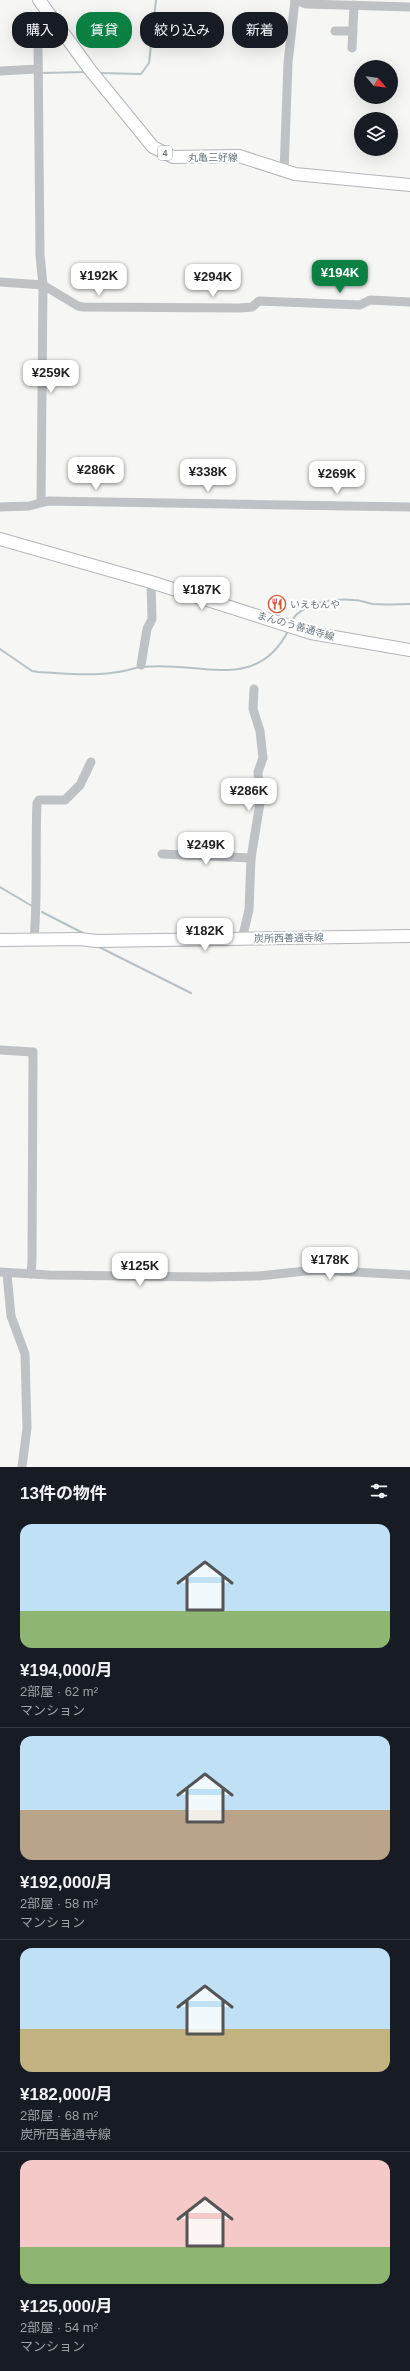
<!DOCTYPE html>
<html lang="ja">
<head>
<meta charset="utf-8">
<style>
	:root { --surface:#171b24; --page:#20242c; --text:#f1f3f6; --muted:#9ea1a6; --line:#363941; --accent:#0b8043 }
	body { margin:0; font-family:Helvetica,"Noto Sans JP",sans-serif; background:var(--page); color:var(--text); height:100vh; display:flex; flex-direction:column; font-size:15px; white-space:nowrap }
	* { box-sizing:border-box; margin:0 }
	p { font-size:13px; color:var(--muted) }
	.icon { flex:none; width:22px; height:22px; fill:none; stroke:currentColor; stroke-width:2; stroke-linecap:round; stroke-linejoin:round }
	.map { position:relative; height:1467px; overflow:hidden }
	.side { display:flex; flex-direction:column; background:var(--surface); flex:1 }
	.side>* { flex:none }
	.banner { position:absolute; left:12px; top:12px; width:386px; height:36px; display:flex; gap:8px }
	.needle { width:26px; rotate:119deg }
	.buttons { position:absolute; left:354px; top:60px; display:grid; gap:8px }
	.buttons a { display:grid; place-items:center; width:44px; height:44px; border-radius:50%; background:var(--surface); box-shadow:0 4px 16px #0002; font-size:20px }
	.price { position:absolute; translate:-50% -34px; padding:0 9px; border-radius:8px; background:#fff; color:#222; font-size:13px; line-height:26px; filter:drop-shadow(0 1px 2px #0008) }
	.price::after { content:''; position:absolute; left:50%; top:24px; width:12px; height:9px; margin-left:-6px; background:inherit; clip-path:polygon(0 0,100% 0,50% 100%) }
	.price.active { background:var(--accent); color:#fff }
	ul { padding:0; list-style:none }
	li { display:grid; align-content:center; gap:8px; height:212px; padding:0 20px }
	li+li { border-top:1px solid var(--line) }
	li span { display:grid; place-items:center; height:124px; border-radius:12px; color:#555 }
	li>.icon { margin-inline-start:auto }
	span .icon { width:72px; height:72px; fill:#fffc; stroke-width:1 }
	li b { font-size:17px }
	h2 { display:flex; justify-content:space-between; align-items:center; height:48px; padding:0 20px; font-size:17px }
	.chip { padding:0 14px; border-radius:16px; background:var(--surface); box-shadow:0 4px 16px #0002; font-size:14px; line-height:36px }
	.chip.active { background:var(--accent); color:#fff }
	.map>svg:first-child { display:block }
</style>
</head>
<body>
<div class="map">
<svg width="410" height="1467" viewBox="0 0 410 1467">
	<rect width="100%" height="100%" fill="#f6f6f4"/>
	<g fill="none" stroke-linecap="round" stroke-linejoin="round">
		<g stroke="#b7c2c6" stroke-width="2">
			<polyline points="41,73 87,72"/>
			<polyline points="99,73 141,74 149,63 156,0"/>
			<path d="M292 620C304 602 334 598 354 600 361 600 366 603 373 604 385 605 398 604 410 604"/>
			<path d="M0 649 32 671 38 672C73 674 105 678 139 667"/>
			<path d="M143 667C197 660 256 694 288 631"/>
			<polyline points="0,887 32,906"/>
			<polyline points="42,912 83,933"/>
			<polyline points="97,946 191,993"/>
		</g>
		<defs>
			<g id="major">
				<polyline points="39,0 91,71 153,147 173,157 239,156 295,174 410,185"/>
				<polyline points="0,539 151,582 311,633 410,650"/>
				<polyline points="0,940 80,939 96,941 410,936"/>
			</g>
		</defs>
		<use href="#major" stroke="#b2b6b9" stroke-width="14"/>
		<g stroke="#bec2c5" stroke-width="9">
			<polyline points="295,0 306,4 410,7"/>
			<polyline points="335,31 353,31"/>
			<polyline points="352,48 354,5"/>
			<polyline points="0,71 38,69"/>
			<polyline points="284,172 288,63 295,0"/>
			<polyline points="0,282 43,285 78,306 83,307 239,308 252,307 259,301 360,305 370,300 410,302"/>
			<polyline points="41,501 43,285 40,255 38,42 44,19 44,6"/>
			<polyline points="0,507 29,506 48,501 410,507"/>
			<polyline points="141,665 147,629 152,619 151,582"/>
			<polyline points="162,854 251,858"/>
			<polyline points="242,939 249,910 251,858 260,803 258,772 263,758 260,731 253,709 254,689"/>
			<path d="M34 940C38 894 35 849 37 803L39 800H65L80 785 91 762"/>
			<polyline points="0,1050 33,1052 32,1261 31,1274"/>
			<polyline points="0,1272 49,1275 207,1277 259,1276 315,1270 410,1275"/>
			<polyline points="7,1274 11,1316 25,1354 27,1428 22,1467"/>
		</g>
		<use href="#major" stroke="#fff" stroke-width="12"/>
	</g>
	<defs>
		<symbol id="restaurant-ring" viewBox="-11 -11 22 22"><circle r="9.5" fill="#fff" stroke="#d35837" stroke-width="1.5"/><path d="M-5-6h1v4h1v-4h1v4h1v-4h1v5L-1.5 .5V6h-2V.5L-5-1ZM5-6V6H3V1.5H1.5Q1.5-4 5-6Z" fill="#d35837"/></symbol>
	</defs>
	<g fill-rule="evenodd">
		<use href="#restaurant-ring" x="267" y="594" width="20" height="20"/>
	</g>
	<g text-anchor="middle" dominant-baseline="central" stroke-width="4" stroke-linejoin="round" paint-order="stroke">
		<rect fill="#fff" stroke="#95a0a8" stroke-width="1" x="158" y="146" width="14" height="14" rx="3"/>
		<g font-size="9" font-weight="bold" fill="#687782">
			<text x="165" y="153">4</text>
		</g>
		<g font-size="10" fill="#687782" stroke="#fff">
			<text x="213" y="157">丸亀三好線</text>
			<text transform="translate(296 626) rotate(16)">まんのう善通寺線</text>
			<text transform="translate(289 938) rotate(-1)">炭所西善通寺線</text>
		</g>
		<g font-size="10" fill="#687782" stroke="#fff" text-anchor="start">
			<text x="290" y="604">いえもんや</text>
		</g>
	</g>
</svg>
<div class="buttons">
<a><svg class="needle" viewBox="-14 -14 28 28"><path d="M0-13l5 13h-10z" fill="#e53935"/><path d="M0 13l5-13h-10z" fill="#9ea1a6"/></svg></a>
<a><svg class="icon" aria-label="layers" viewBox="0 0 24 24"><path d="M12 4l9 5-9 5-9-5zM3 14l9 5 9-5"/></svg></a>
</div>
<b class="price active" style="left:340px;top:294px">¥194K</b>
<b class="price" style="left:99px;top:297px">¥192K</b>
<b class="price" style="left:213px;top:298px">¥294K</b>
<b class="price" style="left:51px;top:394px">¥259K</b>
<b class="price" style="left:96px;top:491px">¥286K</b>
<b class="price" style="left:208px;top:493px">¥338K</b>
<b class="price" style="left:337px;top:495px">¥269K</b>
<b class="price" style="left:202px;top:611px">¥187K</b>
<b class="price" style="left:249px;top:812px">¥286K</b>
<b class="price" style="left:206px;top:866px">¥249K</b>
<b class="price" style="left:205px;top:952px">¥182K</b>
<b class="price" style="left:330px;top:1281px">¥178K</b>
<b class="price" style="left:140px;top:1287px">¥125K</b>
<div class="banner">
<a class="chip">購入</a>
<a class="chip active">賃貸</a>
<a class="chip">絞り込み</a>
<a class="chip">新着</a>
</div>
</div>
<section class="side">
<h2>13件の物件<svg class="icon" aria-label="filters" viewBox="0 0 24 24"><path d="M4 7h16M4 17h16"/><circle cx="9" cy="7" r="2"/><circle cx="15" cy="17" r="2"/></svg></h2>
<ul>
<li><span style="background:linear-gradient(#bfe0f5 70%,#8fb573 0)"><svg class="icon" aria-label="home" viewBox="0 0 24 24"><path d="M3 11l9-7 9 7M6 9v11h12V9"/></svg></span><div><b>¥194,000/月</b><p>2部屋 · 62 m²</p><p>マンション</p></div></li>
<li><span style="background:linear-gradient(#bfe0f5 60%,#b9a48a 0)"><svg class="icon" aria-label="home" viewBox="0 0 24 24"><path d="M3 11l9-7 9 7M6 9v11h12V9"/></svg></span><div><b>¥192,000/月</b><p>2部屋 · 58 m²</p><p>マンション</p></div></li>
<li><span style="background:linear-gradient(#bfe0f5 65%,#c2b280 0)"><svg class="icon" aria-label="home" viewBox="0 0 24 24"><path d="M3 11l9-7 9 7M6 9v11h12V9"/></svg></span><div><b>¥182,000/月</b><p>2部屋 · 68 m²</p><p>炭所西善通寺線</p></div></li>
<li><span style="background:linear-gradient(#f6c9c9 70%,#8fb573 0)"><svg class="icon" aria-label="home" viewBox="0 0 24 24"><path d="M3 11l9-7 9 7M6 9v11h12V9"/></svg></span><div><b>¥125,000/月</b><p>2部屋 · 54 m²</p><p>マンション</p></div></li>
</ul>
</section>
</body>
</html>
